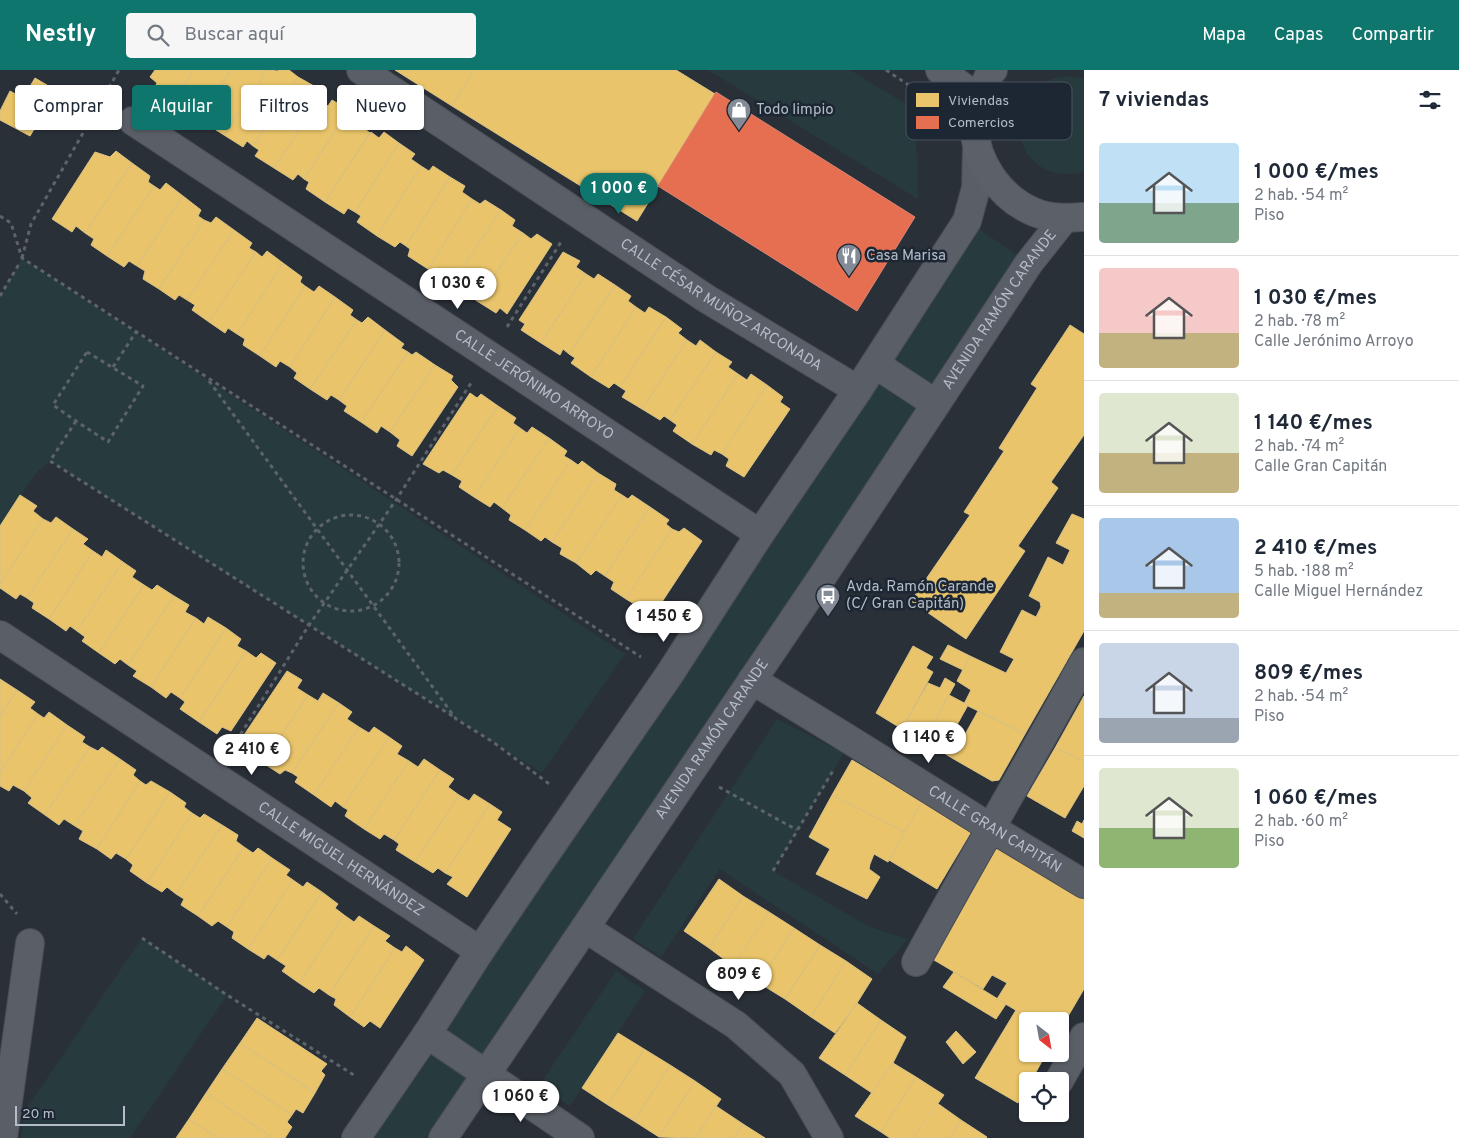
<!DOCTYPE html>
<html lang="es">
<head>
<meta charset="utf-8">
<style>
	:root { --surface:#fff; --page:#f6f6f7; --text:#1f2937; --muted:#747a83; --line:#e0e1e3; --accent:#0f766e }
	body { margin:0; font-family:Overpass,sans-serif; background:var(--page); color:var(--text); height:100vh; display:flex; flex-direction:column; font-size:19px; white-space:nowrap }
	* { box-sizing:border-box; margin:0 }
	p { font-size:16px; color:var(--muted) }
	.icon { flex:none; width:28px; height:28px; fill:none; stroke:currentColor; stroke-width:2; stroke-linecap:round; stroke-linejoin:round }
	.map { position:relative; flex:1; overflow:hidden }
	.details { display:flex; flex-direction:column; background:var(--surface); width:375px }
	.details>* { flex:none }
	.guide { position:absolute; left:15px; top:15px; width:475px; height:45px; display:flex; gap:10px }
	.needle { width:32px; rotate:149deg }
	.buttons { position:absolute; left:1019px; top:942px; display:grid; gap:10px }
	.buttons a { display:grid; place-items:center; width:50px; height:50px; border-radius:5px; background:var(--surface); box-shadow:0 1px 4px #0004; font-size:25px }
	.scale { position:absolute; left:15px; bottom:12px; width:110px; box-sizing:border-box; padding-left:5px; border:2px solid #b4bcc9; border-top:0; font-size:14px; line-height:18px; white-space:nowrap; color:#b4bcc9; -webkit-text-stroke:4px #1d2633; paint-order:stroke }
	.price { position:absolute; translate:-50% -42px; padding:0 11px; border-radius:18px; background:#fff; color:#222; font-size:16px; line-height:32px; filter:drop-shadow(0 1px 2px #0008) }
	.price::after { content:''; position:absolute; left:50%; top:30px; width:15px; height:11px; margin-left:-8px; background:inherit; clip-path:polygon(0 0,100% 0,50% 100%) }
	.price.selected { background:var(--accent); color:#fff }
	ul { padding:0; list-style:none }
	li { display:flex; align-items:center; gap:15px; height:125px; padding:0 15px }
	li+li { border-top:1px solid var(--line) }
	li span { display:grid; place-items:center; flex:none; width:140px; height:100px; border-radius:5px; color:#555 }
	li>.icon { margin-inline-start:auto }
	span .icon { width:60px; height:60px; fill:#fffc; stroke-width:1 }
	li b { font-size:21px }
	h2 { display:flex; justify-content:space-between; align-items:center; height:60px; padding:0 15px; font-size:21px }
	.chip { padding:0 18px; border-radius:5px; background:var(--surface); box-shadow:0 1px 4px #0004; font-size:18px; line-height:45px }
	.chip.selected { background:var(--accent); color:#fff }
	header { display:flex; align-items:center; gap:30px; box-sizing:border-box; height:70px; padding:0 25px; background:var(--accent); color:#fff }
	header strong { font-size:24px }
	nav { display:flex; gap:28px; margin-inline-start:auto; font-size:18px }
	.search { width:350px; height:45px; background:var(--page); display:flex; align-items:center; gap:12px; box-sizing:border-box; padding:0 18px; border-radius:5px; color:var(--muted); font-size:19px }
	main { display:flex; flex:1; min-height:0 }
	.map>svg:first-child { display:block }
</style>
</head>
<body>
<header>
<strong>Nestly</strong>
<div class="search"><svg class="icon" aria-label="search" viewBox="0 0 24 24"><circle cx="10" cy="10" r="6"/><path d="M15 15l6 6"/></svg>Buscar aquí</div>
<nav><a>Mapa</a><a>Capas</a><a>Compartir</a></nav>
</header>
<main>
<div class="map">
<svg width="1084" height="1068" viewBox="0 0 1084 1068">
	<rect width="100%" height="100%" fill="#2a3038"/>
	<g fill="#273a3e">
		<polygon points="708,0 850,0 914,39 917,87 918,129"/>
		<path d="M1070 6 1084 9V101C1074 105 1063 105 1053 102 1007 89 1009 21 1055 8 1059 7 1065 7 1070 6Z"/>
		<polygon points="967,151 1029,193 443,1068 356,1068"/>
		<polygon points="22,188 625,584 542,703 50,391 37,402 0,456 0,226"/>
		<polygon points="777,649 844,683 773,801 870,857 908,869 878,904 720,799 661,887 633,869"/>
		<polygon points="142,868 227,925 130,1068 21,1068 25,1041"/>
		<polygon points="616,901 645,921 570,1036 539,1016"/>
	</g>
	<g fill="#e9c46a" stroke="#d9c286">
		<polygon points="155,0 194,0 173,32 154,19 157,13 150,7"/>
		<polygon points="194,0 231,0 203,41 196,36 191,43 173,32"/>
		<polygon points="231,0 267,0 224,65 205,53 209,45 203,41"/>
		<polygon points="267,0 278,1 279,0 289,0 298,7 253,76 247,71 243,77 224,65"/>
		<polygon points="395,0 474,0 452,36"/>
		<polygon points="474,0 676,0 715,24 637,151 452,36"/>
		<polygon points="298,7 314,16 310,23 320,30 274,98 255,86 259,80 253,76"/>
		<polygon points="35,8 57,21 30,66 0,50 0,41 10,21 23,28"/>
		<polygon points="320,30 328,36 332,30 349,40 304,109 298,104 293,110 274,98"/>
		<polygon points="349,40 364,50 361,56 370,63 325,132 306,119 309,112 304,109"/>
		<polygon points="371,62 379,68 384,62 399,73 355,142 348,138 344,144 325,132"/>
		<polygon points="399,73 415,84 411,89 421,96 377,166 357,152 361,146 355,142"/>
		<polygon points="116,81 132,93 85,163 76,156 72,162 52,149 95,82 110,87"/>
		<polygon points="132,93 150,106 148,112 154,116 107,186 91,175 94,169 85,163"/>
		<polygon points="421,96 429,101 433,96 450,107 406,176 400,172 395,177 377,166"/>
		<polygon points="450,107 465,116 462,122 472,129 428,199 408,186 410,179 406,176"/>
		<polygon points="166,113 183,126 137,196 129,191 124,197 107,186 154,116 160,120"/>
		<polygon points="183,126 201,140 198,146 204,150 159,219 143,209 145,201 137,196"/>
		<polygon points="472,129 480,134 485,130 501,140 455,209 450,205 446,211 428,199"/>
		<polygon points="501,140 515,150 512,156 523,163 477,231 456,217 458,211 455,209"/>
		<polygon points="216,147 234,160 187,230 179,225 175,230 159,219 204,150 211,153"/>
		<polygon points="234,160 252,173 249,178 256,182 209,252 192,240 195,235 187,230"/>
		<polygon points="523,163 531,169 537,164 552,174 507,244 500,238 496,243 477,231"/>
		<polygon points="267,181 283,193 237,264 228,258 225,263 209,252 256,182 262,187"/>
		<polygon points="563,182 580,191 576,197 586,204 541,273 521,260 525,254 519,250"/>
		<polygon points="283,193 302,207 300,212 305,216 260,286 243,275 245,269 237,264"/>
		<polygon points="586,204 594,209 598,204 615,215 569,284 563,279 560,285 541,273"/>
		<polygon points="615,215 631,226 628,231 636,237 591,307 571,293 575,288 569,284"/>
		<polygon points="305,216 314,222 319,216 335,227 290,297 280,291 276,297 260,286"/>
		<polygon points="335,227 353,240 350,245 357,250 310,319 294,308 297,303 290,297"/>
		<polygon points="636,237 645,243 649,237 666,247 620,317 614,313 609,318 591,307"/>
		<polygon points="368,247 385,260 339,330 331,325 327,330 310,319 357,250 362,253"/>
		<polygon points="666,247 682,259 678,263 687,270 642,339 622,327 626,321 620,317"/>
		<polygon points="1070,255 1084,264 1084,365 1051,412 1058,418 1018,476 1025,481 966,569 911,531 970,445 964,442 1004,381 999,378 1037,318 1031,314"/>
		<polygon points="385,260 404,274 401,278 408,282 361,352 344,341 347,336 339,330"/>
		<polygon points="687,270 696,276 700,270 716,282 670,350 664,346 660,350 642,339"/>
		<polygon points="408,282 412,285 416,282 435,295 390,362 381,356 377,363 361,352"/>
		<polygon points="716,282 732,292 728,297 738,304 692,374 673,361 677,355 670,350"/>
		<polygon points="435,295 453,306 451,310 458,317 412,386 397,376 400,370 390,362"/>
		<polygon points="738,304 747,310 751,304 767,315 722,384 714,380 711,385 692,374"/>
		<polygon points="767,315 783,327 780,332 790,339 744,407 726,396 729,389 722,384"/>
		<polygon points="470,323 477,328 481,324 498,336 452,405 443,400 439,403 423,394"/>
		<polygon points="498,336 516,348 513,353 520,358 474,427 459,417 462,411 452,405"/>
		<polygon points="532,357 549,368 502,438 494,432 490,437 474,427 520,358 527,363"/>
		<polygon points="549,368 567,381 564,386 571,390 525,460 509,450 511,445 502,438"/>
		<polygon points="571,390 578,395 582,391 598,403 552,472 545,467 541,471 525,460"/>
		<polygon points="598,403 616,414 614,420 622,425 576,493 560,484 562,478 552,472"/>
		<polygon points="20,425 37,436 33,441 43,449 0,514 0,456"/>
		<polygon points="622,425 628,429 632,425 650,437 605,506 596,500 591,505 576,493"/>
		<polygon points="650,437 669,450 666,454 672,459 626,529 611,519 614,512 605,506"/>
		<polygon points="1072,444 1084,449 1084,561 1025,664 964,634 971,620 957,611 970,586 1006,603 1014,589 1000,582 1022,540 1036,547 1041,537 1040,532 1029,526 1048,487 1063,495 1070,480 1056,473"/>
		<polygon points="56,447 73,459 27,528 20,524 16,529 0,518 0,514 43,449 51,453"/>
		<polygon points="684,458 702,471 658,538 647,532 641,538 626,529 672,459 679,462"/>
		<polygon points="73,459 88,469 83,474 93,481 49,549 32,538 34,533 27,528"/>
		<polygon points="106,480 123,492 77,561 70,556 66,561 49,549 93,481 102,487"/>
		<polygon points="123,492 136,501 132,507 144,515 99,583 82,571 85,567 77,561"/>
		<polygon points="144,515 152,520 157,515 174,526 128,595 120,589 115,594 99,583"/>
		<polygon points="174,526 189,535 185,542 196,548 151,617 133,606 137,601 128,595"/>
		<polygon points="208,547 226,558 180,628 171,622 166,628 151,617 196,548 204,554"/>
		<polygon points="226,558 241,569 237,576 246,581 199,652 180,639 185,632 180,628"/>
		<polygon points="948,575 970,586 963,600 940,589"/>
		<polygon points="913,576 933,587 926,598 933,602 902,659 876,643"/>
		<polygon points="246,581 256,588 261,583 276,593 231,661 222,657 217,664 199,652"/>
		<polygon points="287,601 302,610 297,618 308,625 263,693 244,680 247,674 242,668"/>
		<polygon points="945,608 955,614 924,671 902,659 928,613 940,618"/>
		<polygon points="0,609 17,620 0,647"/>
		<polygon points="17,620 35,632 30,638 38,644 0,703 0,647"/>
		<polygon points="323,623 339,633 292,703 285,700 280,704 263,693 308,625 318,631"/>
		<polygon points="949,625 968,635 953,662 963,667 952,688 924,671"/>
		<polygon points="1084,626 1084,691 1055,678"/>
		<polygon points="339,633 352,642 347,649 359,657 314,725 295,712 298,707 292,703"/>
		<polygon points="978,641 1025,664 999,710 992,711 952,688"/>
		<polygon points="49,642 67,655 24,721 13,715 9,721 0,716 0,703 38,644 44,648"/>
		<polygon points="67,655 85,667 82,672 90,677 45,745 28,733 32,728 24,721"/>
		<polygon points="359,657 369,663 374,657 389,667 343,737 335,731 331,737 314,725"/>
		<polygon points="389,667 402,676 397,684 409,691 364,759 345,746 348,740 343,737"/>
		<polygon points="90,677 98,681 102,677 120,689 75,756 64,749 59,755 45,745"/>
		<polygon points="1055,678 1084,691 1084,716 1065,748 1027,726"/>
		<polygon points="120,689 136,700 133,705 140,711 97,779 79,769 83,761 75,756"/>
		<polygon points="424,689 440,700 394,770 384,764 380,769 364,759 409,691 418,697"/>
		<polygon points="852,690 922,732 905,762 832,725"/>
		<polygon points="440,700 454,709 448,717 459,725 415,792 396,780 399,774 394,770"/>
		<polygon points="140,711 146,715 151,711 170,722 126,789 116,783 111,789 97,779"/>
		<polygon points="170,722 186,733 184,737 192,743 147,813 130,801 133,795 126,789"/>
		<polygon points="474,724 490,734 445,803 438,798 433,803 415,792 459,725 469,731"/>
		<polygon points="832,725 905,762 888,792 874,784 870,794 869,799 880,807 867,829 816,804 830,779 809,767"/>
		<polygon points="922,732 971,762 937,819 889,790"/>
		<polygon points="490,734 502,742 497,750 511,759 467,827 447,814 453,807 445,803"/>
		<polygon points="192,743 200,748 204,744 222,755 176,824 167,817 162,822 147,813"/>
		<polygon points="1084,750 1084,768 1072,761 1077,751 1082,754"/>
		<polygon points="222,755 238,765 236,771 244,777 198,846 181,835 184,829 176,824"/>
		<polygon points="244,777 253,783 258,778 272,788 227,857 218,851 212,856 198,846"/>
		<polygon points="1004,778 1084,827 1084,919 1060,960 1060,951 1034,951 997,929 1007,913 992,905 983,919 934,890 995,780"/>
		<polygon points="272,788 290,800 286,805 293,810 248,879 232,868 234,862 227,857"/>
		<polygon points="719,809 743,826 709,878 684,861"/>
		<polygon points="293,810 303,817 307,812 322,822 277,890 268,884 264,889 248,879"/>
		<polygon points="322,822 338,834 335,838 344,845 299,913 282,901 286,896 277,890"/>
		<polygon points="743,826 769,842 733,896 709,878"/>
		<polygon points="769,842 794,858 759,913 733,896"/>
		<polygon points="344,845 354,852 359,846 374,856 329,925 319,918 314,923 299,913"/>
		<polygon points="374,856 390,866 385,871 395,878 350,947 334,935 336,929 329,925"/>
		<polygon points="794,858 820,875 785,929 759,913"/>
		<polygon points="820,875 846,891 811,947 785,929"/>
		<polygon points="406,876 424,890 380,958 370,951 364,957 350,947 395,878 402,882"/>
		<polygon points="846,891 872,909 857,933 835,963 811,947"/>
		<polygon points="954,902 1006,934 996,949 943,917"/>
		<polygon points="857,933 881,950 845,1005 819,988"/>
		<polygon points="1016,940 1034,951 1028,951 1028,984 1046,984 1031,1011 1028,1011 1028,1017 1018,1033 975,1008"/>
		<polygon points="257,948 327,994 321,1001 325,1005 315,1023 240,973"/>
		<polygon points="881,950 906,967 893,993 872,1023 845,1005"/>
		<polygon points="956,961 976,982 963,994 946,972"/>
		<polygon points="618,963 644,979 608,1035 582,1018"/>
		<polygon points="240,973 315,1023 303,1043 296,1039 292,1045 222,999"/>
		<polygon points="644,979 670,995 634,1051 608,1035"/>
		<polygon points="893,993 916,1007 881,1062 855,1046"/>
		<polygon points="670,995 695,1011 659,1067 634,1051"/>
		<polygon points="222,999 292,1045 287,1052 292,1057 285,1068 273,1068 206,1023"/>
		<polygon points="916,1007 944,1025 913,1068 890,1068 881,1062"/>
		<polygon points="695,1011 721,1029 695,1068 659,1067"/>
		<polygon points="206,1023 273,1068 218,1068 189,1049"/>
		<polygon points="937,1033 961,1050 950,1068 913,1068"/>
		<polygon points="716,1036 743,1054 734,1068 695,1068"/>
		<polygon points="189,1049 218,1068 176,1068"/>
		<polygon points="961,1050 987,1067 986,1068 950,1068"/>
		<polygon points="743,1054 765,1068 734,1068"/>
	</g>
	<polygon fill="#e76f51" stroke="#d88675" points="716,22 915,147 857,241 658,116"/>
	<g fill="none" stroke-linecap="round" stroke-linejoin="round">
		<defs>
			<g id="street">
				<path id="s1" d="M361 0 707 229 858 320"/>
				<path id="s2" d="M133 51 760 464"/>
				<polyline points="875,294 936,334"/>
				<path id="s3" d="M0 565 480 881"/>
				<path id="s4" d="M752 610 850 670 991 758 1084 814"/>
				<polyline points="585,858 736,955 792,1004 829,1068"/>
				<path d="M916 892C971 791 1029 693 1084 592"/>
				<polyline points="427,964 580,1068"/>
				<polyline points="1059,1011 1084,967"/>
				<polyline points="3,1068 30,873"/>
				<polyline points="356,1068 427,964 480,881 538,795 669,605 760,464 858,320 967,151 976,118 977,77"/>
				<path id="s5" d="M443 1068 822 507 1029 193 1064 149"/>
			</g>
			<g id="primary">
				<polyline points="940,0 979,29"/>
				<path d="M993 0 990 3C983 19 977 33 975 51 972 89 1000 128 1034 142 1050 149 1068 148 1084 147"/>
			</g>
		</defs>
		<use href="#street" stroke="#484c53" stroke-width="30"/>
		<use href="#primary" stroke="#484c55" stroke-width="30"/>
		<g stroke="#5d636a" stroke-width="3" stroke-dasharray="4 4" stroke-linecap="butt">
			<polyline points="886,0 910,16"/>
			<polyline points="931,35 940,60"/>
			<polyline points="0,146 11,153 22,188 641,587"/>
			<polyline points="22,188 31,154 119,0"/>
			<polyline points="0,226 19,194"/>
			<polyline points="507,257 561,172"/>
			<polygon points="87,282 143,316 108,372 76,351 53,335"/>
			<polyline points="113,297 136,262"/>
			<polyline points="209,311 456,649 493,672 552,716"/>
			<polyline points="76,351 50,391 454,647"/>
			<circle cx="351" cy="493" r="48"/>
			<polyline points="232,678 309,555 396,430 471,313"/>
			<polyline points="719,717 797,760"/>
			<polyline points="773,801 834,699"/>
			<polyline points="0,824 17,844"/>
			<polyline points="142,868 227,925 357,1007"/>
		</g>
		<use href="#street" stroke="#5a5e66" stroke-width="28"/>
		<use href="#primary" stroke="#5c6168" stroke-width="28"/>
	</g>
	<defs>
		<symbol id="shop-pin" viewBox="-11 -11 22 30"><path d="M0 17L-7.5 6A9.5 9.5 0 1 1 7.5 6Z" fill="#848b96" stroke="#1d2633"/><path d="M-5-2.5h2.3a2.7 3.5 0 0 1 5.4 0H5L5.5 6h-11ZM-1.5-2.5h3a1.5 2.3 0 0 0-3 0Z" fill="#fff"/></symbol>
		<symbol id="restaurant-pin" viewBox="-11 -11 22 30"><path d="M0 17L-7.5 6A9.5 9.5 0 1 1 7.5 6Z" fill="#848b96" stroke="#1d2633"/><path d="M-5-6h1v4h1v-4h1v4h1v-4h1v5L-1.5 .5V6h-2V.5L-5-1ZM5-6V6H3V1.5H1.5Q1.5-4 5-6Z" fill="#fff"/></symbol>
		<symbol id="bus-pin" viewBox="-11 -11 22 30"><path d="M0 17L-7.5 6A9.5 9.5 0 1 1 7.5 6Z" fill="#848b96" stroke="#1d2633"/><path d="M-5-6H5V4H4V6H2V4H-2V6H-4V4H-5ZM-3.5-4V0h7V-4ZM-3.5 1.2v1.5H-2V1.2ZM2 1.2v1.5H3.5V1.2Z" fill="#fff"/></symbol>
	</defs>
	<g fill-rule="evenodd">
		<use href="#shop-pin" x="725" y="26" width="28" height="38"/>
		<use href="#restaurant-pin" x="835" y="172" width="28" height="38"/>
		<use href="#bus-pin" x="814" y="512" width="28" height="38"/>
	</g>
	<g text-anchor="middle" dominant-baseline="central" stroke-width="5" stroke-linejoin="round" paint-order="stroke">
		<g font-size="15" fill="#b4bcc9" stroke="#1d2633" text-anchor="start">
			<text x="756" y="40">Todo limpio</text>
			<text x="866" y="186">Casa Marisa</text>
			<text x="846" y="517">Avda. Ramón Carande<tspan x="846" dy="17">(C/ Gran Capitán)</tspan></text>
		</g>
		<g font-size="15" fill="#b4bcc9" stroke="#1d2633">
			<text stroke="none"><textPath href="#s1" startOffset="430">CALLE CÉSAR MUÑOZ ARCONADA</textPath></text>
			<text stroke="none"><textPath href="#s5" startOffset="998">AVENIDA RAMÓN CARANDE</textPath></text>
			<text stroke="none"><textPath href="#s2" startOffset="480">CALLE JERÓNIMO ARROYO</textPath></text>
			<text stroke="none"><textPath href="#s5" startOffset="481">AVENIDA RAMÓN CARANDE</textPath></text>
			<text stroke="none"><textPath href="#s4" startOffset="285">CALLE GRAN CAPITÁN</textPath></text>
			<text stroke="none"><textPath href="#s3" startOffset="408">CALLE MIGUEL HERNÁNDEZ</textPath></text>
		</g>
	</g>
	<rect x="906" y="12" width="166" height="58" rx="8" fill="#1d2633" stroke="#4a5360" stroke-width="1"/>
	<rect x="916" y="23" width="23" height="14" fill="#e9c46a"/>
	<rect x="916" y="46" width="23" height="13" fill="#e76f51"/>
	<g font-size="14" fill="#b4bcc9">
		<text x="948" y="35">Viviendas</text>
		<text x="948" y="57">Comercios</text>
	</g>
</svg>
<div class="buttons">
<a><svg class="needle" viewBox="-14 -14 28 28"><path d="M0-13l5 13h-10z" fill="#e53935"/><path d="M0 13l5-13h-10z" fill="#747a83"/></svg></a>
<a><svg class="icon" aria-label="locate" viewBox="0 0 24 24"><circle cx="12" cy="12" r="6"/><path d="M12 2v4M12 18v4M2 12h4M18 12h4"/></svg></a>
</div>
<div class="scale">20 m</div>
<b class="price selected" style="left:619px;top:145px">1 000 €</b>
<b class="price" style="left:458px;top:240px">1 030 €</b>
<b class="price" style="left:664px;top:573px">1 450 €</b>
<b class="price" style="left:929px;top:694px">1 140 €</b>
<b class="price" style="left:252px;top:706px">2 410 €</b>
<b class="price" style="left:739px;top:931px">809 €</b>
<b class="price" style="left:521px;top:1053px">1 060 €</b>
<div class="guide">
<a class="chip">Comprar</a>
<a class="chip selected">Alquilar</a>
<a class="chip">Filtros</a>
<a class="chip">Nuevo</a>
</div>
</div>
<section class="details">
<h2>7 viviendas<svg class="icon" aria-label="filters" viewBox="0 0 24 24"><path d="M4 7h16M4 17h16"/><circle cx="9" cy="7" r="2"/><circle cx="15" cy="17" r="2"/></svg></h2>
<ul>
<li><span style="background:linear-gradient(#bfe0f5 60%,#7fa58c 0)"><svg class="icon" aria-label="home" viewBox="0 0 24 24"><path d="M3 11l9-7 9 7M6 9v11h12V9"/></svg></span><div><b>1 000 €/mes</b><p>2 hab. · 54 m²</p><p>Piso</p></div></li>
<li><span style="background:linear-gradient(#f6c9c9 65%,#c2b280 0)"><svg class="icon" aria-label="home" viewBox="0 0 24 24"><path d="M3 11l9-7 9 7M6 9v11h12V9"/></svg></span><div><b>1 030 €/mes</b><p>2 hab. · 78 m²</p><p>Calle Jerónimo Arroyo</p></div></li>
<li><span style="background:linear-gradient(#dfe7d0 60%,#c2b280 0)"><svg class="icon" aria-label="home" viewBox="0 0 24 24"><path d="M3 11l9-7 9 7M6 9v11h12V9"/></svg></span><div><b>1 140 €/mes</b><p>2 hab. · 74 m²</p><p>Calle Gran Capitán</p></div></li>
<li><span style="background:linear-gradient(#a9c7e8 75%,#c2b280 0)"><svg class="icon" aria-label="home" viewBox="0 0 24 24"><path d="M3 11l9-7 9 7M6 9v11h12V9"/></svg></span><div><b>2 410 €/mes</b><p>5 hab. · 188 m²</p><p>Calle Miguel Hernández</p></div></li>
<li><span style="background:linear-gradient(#c9d6e8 75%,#9aa5b1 0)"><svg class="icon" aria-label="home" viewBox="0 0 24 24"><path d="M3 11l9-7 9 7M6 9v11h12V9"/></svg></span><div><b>809 €/mes</b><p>2 hab. · 54 m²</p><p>Piso</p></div></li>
<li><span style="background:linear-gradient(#dfe7d0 60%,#8fb573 0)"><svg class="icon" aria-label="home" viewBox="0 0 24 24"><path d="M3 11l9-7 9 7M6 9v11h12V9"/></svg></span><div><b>1 060 €/mes</b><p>2 hab. · 60 m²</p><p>Piso</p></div></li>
</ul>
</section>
</main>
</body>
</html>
